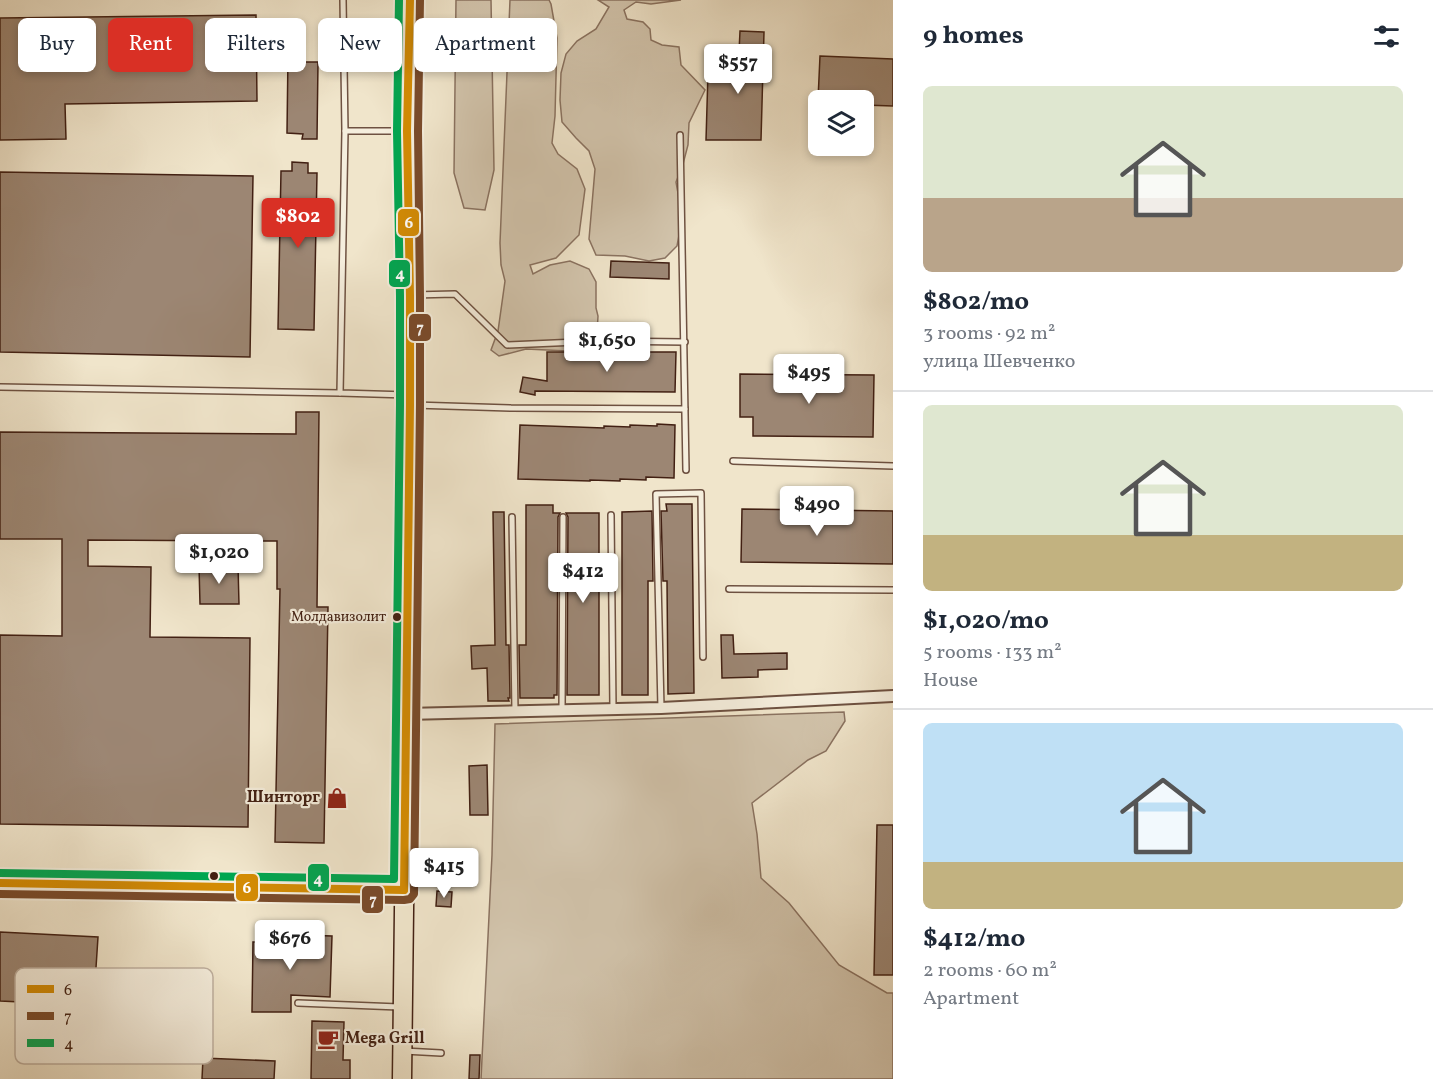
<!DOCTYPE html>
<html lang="en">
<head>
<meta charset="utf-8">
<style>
	:root { --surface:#fff; --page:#f2f2f3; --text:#1f2937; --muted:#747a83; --line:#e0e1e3; --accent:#d93025 }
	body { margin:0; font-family:Vollkorn,serif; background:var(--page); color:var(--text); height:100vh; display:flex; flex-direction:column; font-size:22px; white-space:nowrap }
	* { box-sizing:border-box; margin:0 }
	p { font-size:20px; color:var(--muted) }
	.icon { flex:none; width:33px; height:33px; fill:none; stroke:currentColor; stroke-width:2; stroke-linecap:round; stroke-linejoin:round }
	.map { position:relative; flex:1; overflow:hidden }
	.drawer { display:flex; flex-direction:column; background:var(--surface); width:540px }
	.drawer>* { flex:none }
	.banner { position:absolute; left:18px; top:18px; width:570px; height:54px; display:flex; gap:12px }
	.tools { position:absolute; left:808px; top:90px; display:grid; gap:12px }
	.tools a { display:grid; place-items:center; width:66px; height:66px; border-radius:9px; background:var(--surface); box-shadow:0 3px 9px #0003; font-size:30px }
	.price { position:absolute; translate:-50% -51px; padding:0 14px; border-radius:6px; background:#fff; color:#222; font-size:20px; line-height:39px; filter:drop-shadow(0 2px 3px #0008) }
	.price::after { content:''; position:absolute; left:50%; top:36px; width:18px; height:14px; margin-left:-9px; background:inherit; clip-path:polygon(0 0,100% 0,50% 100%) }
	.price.selected { background:var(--accent); color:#fff }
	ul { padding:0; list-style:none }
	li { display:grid; align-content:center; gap:12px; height:318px; padding:0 30px }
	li+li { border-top:2px solid var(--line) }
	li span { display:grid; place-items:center; height:186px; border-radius:9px; color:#555 }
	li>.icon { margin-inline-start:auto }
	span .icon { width:108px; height:108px; fill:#fffc; stroke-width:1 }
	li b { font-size:26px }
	h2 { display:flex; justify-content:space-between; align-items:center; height:72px; padding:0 30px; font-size:26px }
	.tag { padding:0 21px; border-radius:9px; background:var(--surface); box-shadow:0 3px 9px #0003; font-size:21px; line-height:54px }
	.tag.selected { background:var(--accent); color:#fff }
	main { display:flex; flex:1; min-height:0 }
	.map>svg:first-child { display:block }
</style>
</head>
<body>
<main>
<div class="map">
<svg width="893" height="1079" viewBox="0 0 893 1079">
	<rect width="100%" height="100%" fill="#f0e5cb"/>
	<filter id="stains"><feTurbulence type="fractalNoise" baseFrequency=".00333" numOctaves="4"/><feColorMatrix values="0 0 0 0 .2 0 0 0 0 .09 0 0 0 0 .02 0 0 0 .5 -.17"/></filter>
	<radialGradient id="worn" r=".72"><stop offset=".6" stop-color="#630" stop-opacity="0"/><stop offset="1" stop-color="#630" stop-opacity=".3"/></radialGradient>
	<g fill="#d2c4ac" stroke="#8a7260" stroke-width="1.5">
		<polygon points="456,0 491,0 494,170 485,210 464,208 454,173"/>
		<polygon points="510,0 549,0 551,4 557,38 555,116 552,143 558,154 577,169 585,189 579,235 556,258 530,265 533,274 550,265 570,261 589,269 596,282 596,308 598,316 597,333 589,345 581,349 568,351 526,349 499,356 491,350 498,331 505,281 501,265 500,243"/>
		<polygon points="598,0 681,0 651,4 636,2 624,10 627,19 643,22 650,29 651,40 662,45 679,47 681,65 705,90 689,123 688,145 683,164 676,182 681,210 680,230 677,246 665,258 649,261 625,256 596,255 589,239 595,169 589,151 576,138 562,122 560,100 561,73 566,54 577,41 596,29 609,7"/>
		<polygon points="844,712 845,721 826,751 808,760 752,803 757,834 761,878 789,903 839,965 887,993 893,993 893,1079 481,1079 492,855 495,724"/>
	</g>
	<g fill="#9c8673" stroke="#422013" stroke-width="1.5">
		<polygon points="256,15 257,101 65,104 66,139 0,140 0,18"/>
		<polygon points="740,31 764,32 761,140 706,140 708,73 738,74"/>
		<polygon points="288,55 301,56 301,62 318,62 317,139 302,139 303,134 287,133"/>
		<polygon points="820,56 893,59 893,106 864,105 864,100 818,100"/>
		<polygon points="292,162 308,163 308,173 317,173 314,330 278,329 281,171 292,171"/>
		<polygon points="0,172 253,176 250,357 0,352"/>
		<polygon points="611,261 669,263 669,279 610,277"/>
		<polygon points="547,352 676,352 675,392 535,391 535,395 520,392 523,377 547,381"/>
		<polygon points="740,374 874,375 873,437 753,436 753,417 740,417"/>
		<polygon points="296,412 319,412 317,607 328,607 324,843 275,842 280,589 277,589 277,541 88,540 88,566 151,567 150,637 250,638 248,827 0,824 0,635 62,636 62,539 0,539 0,432 296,434"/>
		<polygon points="657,424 675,425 674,478 646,477 646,480 620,479 620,481 590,480 590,481 518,479 520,425 604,428 604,426 630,427 630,425 657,426"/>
		<polygon points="666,504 692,504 694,693 668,694 667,581 663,581 661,511 667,511"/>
		<polygon points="526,505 553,505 553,513 560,513 558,517 557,695 554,695 554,698 520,698 519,645 526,645"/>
		<polygon points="742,509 893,511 893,564 741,562"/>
		<polygon points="652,511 653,581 648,581 648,695 622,695 622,512"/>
		<polygon points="493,512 504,512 506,645 509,645 510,698 508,698 509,701 488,701 487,668 472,669 471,646 495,645"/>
		<polygon points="566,513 599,513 599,695 567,695 568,517"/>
		<polygon points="238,565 239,604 200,604 199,566"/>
		<polygon points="721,635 733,635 734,654 787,653 787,669 758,670 758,677 722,678"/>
		<polygon points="487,765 488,815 470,815 469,766"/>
		<polygon points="877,825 893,825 893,975 874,975"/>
		<polygon points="437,891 452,892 451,907 436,906"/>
		<polygon points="0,932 98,937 95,983 149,985 146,1060 101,1058 103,1006 0,1001"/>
		<polygon points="271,934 332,936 330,997 291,995 291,1012 252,1012 253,942 270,942"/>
		<polygon points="312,1021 344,1022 343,1060 350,1060 350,1079 311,1079"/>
		<polygon points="470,1055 480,1055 479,1079 469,1079"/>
		<polygon points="203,1058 275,1061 274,1079 202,1079"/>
	</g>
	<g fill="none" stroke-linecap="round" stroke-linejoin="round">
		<defs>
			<g id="service">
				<polyline points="343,0 345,131 340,393 408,395"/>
				<polyline points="345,131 405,131"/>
				<polyline points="680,135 686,470"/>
				<polyline points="413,295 455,294 507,345 601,341 685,342"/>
				<polyline points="0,387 340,393"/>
				<polyline points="414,405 511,408 685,409"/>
				<polyline points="733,461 893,466"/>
				<polyline points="611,515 613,709"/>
				<polyline points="512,517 515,712"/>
				<polyline points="729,589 893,590"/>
				<polyline points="661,708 656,494 701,493 703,657"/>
				<polyline points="562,710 563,517"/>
				<polyline points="298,1003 399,1007"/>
				<polyline points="404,1051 441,1053"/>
			</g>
			<polyline id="minor" points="406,714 661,708 893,696"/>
			<polyline id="tertiary" points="0,883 404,890"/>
			<polyline id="trunk" points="402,1079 410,405 410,296 407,131 410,0"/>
		</defs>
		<use href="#service" stroke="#6e5141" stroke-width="8"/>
		<use href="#minor" stroke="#6e5141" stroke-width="14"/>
		<use href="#tertiary" stroke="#6e5141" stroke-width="16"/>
		<use href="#trunk" stroke="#422013" stroke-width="21"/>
		<use href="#service" stroke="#f5eedd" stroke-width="5"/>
		<use href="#minor" stroke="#f5eedd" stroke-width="10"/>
		<use href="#tertiary" stroke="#f5eedd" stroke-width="14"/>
		<use href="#trunk" stroke="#f0e5cb" stroke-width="18"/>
		<defs>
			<g id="bus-1">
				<polyline points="0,883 404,890"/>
				<polyline points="404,890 410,405 410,296 407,131 410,0"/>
			</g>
			<polyline id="bus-2" points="0,894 404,900 410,899 414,894 420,405 420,296 418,131 420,0"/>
			<polyline id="bus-3" points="0,873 394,879 400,405 400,296 397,131 399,0"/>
		</defs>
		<use href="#bus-1" stroke="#f5eedd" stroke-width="12"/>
		<use href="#bus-2" stroke="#f5eedd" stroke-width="12"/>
		<use href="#bus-3" stroke="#f5eedd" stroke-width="12"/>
		<use href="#bus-1" stroke="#d38b04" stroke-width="8"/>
		<use href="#bus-2" stroke="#7a4b2a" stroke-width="8"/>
		<use href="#bus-3" stroke="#00a651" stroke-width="8"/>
	</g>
	<defs>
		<symbol id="shop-bare" viewBox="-9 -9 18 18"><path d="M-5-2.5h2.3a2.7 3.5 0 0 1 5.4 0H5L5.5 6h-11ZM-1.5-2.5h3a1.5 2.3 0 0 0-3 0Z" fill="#8f2418" stroke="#f5eedd" stroke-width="2.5" paint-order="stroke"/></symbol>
		<symbol id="cafe-bare" viewBox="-9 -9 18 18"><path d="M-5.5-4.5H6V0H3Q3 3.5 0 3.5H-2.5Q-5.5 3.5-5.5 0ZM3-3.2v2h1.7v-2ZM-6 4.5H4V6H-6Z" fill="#8f2418" stroke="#f5eedd" stroke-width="2.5" paint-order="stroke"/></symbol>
	</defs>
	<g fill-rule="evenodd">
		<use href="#shop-bare" x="322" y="783" width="30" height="30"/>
		<use href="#cafe-bare" x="313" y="1024" width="30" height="30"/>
	</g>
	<g fill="#422013" stroke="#f5eedd" stroke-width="2">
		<circle cx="397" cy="617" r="5"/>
		<circle cx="214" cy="876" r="5"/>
	</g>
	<g text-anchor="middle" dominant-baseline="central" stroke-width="4.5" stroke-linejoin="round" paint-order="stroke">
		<g font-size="14" fill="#422013" stroke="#f5eedd" text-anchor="end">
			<text x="386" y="617">Молдавизолит</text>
		</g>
		<g font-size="16" font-weight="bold" fill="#422013" stroke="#f5eedd" text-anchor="end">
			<text x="320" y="798">Шинторг</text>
			<text x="345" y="1039" text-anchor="start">Mega Grill</text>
		</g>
	</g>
	<rect x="15" y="968" width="198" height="96" rx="9" fill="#f5eedd" stroke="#bfb0a0" stroke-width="1.5"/>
	<rect x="27" y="985" width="27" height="8" fill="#d38b04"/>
	<rect x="27" y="1012" width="27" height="8" fill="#7a4b2a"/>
	<rect x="27" y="1039" width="27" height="8" fill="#00a651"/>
	<g font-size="16" fill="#422013">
		<text x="64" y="995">6</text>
		<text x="64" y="1022">7</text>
		<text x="64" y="1049">4</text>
	</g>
	<g stroke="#f5eedd" stroke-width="2">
		<rect x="397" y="208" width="23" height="29" rx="6" fill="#d38b04"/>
		<rect x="388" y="259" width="23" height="29" rx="6" fill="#00a651"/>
		<rect x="408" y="313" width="24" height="29" rx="6" fill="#7a4b2a"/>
		<rect x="307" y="863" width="23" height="29" rx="6" fill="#00a651"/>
		<rect x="235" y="873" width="24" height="29" rx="6" fill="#d38b04"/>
		<rect x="361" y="885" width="23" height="29" rx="6" fill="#7a4b2a"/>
	</g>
	<g font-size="16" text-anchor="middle" font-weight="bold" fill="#fff">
		<text x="409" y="228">6</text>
		<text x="400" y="279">4</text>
		<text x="420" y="333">7</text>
		<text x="318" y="884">4</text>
		<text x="247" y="893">6</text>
		<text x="373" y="905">7</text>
	</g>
	<rect width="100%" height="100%" filter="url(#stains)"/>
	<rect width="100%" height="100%" fill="url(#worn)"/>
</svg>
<div class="tools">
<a><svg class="icon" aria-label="layers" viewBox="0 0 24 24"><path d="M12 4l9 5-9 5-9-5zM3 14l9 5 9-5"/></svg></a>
</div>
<b class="price" style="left:738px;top:95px">$557</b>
<b class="price selected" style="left:298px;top:249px">$802</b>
<b class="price" style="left:607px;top:373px">$1,650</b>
<b class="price" style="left:809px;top:405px">$495</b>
<b class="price" style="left:817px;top:537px">$490</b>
<b class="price" style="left:219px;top:585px">$1,020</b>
<b class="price" style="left:583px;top:604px">$412</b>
<b class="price" style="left:444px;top:899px">$415</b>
<b class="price" style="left:290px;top:971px">$676</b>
<div class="banner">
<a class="tag">Buy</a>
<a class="tag selected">Rent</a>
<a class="tag">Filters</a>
<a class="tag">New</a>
<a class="tag">Apartment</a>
</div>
</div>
<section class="drawer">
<h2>9 homes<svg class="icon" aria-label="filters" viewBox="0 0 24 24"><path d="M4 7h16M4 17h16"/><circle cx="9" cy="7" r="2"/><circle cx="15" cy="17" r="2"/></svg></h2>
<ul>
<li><span style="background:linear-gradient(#dfe7d0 60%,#b9a48a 0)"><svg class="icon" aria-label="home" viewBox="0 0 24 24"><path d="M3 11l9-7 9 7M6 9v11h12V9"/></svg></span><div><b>$802/mo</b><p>3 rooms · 92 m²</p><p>улица Шевченко</p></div></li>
<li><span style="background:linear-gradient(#dfe7d0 70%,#c2b280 0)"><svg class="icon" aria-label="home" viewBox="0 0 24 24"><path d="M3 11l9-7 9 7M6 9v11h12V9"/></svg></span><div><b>$1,020/mo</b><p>5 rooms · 133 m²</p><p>House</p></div></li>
<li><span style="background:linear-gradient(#bfe0f5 75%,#c2b280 0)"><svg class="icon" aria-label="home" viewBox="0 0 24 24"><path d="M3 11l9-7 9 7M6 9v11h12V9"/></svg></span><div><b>$412/mo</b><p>2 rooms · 60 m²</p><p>Apartment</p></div></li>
</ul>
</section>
</main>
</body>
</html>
